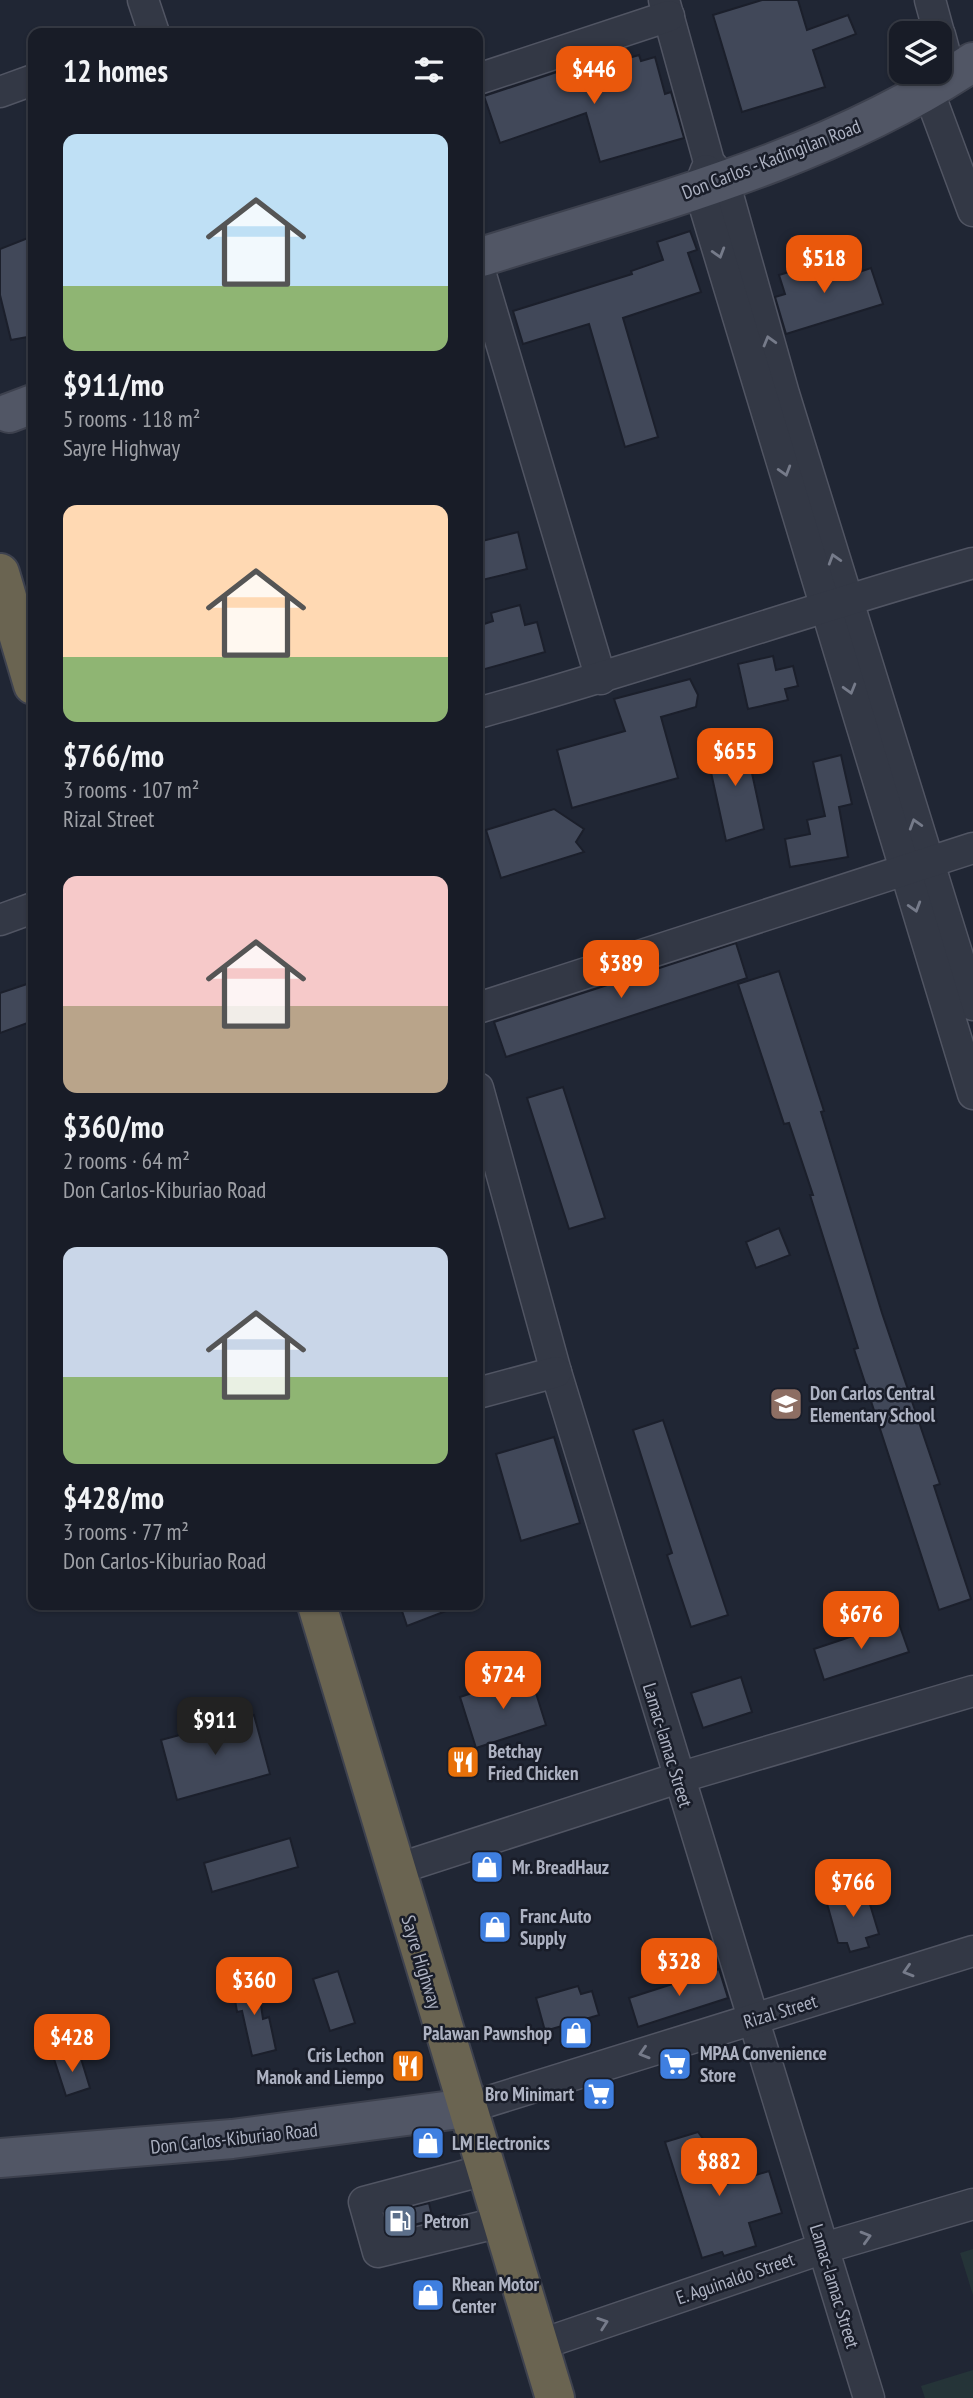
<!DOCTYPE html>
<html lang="en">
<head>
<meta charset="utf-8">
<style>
	:root { --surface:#181c27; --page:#21252f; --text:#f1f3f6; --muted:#9fa1a7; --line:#363a44; --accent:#ea580c }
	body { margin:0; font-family:"PT Sans Narrow",sans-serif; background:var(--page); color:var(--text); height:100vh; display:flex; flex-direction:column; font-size:26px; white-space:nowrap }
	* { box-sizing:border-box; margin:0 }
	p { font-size:23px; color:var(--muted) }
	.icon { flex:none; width:38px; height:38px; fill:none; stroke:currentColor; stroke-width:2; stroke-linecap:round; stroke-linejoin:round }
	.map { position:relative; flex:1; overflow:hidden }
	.sheet { position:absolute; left:28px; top:28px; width:455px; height:1582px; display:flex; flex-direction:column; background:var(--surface); border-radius:14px; box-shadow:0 2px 5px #0004,0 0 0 2px var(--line) }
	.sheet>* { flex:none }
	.fabs { position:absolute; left:889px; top:21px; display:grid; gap:14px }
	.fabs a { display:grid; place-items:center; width:63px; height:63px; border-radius:14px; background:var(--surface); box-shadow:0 2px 5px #0004,0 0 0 2px var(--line); font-size:35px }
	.price { position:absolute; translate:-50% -60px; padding:0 16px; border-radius:14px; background:var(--accent); color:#fff; font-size:23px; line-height:46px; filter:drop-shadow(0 2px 4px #0008) }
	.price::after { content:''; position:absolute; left:50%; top:42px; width:21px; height:16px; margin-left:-10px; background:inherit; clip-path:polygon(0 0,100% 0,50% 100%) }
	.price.on { background:#222; color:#fff }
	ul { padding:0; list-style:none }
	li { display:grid; align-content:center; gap:14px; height:371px; padding:0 35px }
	li span { display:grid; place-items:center; height:217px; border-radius:14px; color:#555 }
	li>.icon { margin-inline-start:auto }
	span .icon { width:126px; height:126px; fill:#fffc; stroke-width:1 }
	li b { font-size:30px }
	h2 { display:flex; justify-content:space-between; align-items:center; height:84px; padding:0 35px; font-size:30px }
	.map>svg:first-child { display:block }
</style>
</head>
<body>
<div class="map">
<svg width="973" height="2398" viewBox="0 0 973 2398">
	<rect width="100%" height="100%" fill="#202634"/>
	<g fill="#253438">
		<polygon points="973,2249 973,2295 960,2253"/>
		<polygon points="973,2370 973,2398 925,2398 921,2386"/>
	</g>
	<g fill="#414859" stroke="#1b1f2b" stroke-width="2">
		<polygon points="762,0 798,0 807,30 848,15 856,34 813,50 825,87 742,112 713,15"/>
		<polygon points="639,55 641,61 655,57 665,94 671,92 684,138 600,162 586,113 500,143 484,96 578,65 580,72"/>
		<polygon points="690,231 697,250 688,253 701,292 623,318 658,437 625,447 589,324 523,344 513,311 632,274 631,271 663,260 657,242"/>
		<polygon points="33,236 33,336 11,340 0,295 0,249"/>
		<polygon points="838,257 844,277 871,268 883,304 786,334 775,297 785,294 779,275"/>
		<polygon points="518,532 527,569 478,581 478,542"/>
		<polygon points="520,605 525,625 537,622 545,652 478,671 478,626 493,621 491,613"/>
		<polygon points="773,656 776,670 793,666 798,686 785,689 788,700 748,709 738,664"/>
		<polygon points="690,679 698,695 696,707 661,717 678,778 572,808 557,750 625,731 614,699"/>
		<polygon points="744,736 764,829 726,841 705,745"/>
		<polygon points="841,755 852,804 839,807 848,857 790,867 785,839 810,834 807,820 825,816 813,762"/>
		<polygon points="554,809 584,829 576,842 584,852 501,878 486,830"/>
		<polygon points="736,943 747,978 506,1057 494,1022"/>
		<polygon points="779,971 824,1111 821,1112 882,1313 940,1484 934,1486 971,1599 939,1610 854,1349 858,1348 810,1195 813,1195 789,1123 784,1124 738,984"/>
		<polygon points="33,982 33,1021 0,1033 0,993"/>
		<polygon points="563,1087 605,1218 569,1229 527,1098"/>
		<polygon points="779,1228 790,1255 756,1268 746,1242"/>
		<polygon points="663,1420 728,1615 691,1627 667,1555 672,1553 633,1430"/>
		<polygon points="554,1437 580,1523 521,1541 496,1454"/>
		<polygon points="400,1605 459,1605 459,1606 407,1626"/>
		<polygon points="898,1621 909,1652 824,1680 814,1649"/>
		<polygon points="530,1674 546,1725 476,1748 460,1697"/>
		<polygon points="741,1677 752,1712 703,1728 691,1693"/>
		<polygon points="254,1715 270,1774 177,1800 161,1740"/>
		<polygon points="290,1838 298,1867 212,1892 204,1863"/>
		<polygon points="865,1888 879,1934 866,1938 869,1947 850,1952 847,1943 838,1943 826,1900"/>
		<polygon points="719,1969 728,1998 638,2027 629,1998"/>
		<polygon points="338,1971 355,2023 330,2031 313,1979"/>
		<polygon points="257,1978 263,2019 269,2017 276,2050 252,2056 242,2011 237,2012 232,1982"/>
		<polygon points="578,1986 581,1994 592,1991 599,2015 545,2031 536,1998"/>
		<polygon points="79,2052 90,2088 66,2096 54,2059"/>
		<polygon points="698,2132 713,2152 723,2185 769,2171 782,2213 749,2223 756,2246 724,2256 722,2252 702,2258 665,2142"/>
		<polygon points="429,2203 433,2220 390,2231 386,2214"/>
	</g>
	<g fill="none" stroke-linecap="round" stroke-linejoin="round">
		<defs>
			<g id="minor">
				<polyline points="143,0 154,33"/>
				<polyline points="664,0 709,162 724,181 784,394 973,1005"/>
				<polyline points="930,0 939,33"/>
				<polyline points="940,35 951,76"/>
				<polyline points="478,79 669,16"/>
				<polyline points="928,90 973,211"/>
				<polyline points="0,92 33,80"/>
				<polyline points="706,170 699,188 973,1094"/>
				<polyline points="478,265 601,679"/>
				<path d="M478 713C644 667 807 610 973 563"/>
				<polyline points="0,920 33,908"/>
				<polyline points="478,1008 973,848"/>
				<polyline points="478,1088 556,1372 869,2398"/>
				<polyline points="478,1393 556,1372"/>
				<polyline points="394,1870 678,1778 973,1691"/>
				<polyline points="467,2108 973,1951"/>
				<polyline points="485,2170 364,2202 378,2252 501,2222"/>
				<polyline points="539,2345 824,2248 973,2204"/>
			</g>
			<g id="major">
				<path d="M478 258C646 205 825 161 973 62"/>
				<polyline points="9,413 33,404"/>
				<polyline points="0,2158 232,2139 467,2108"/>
			</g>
			<g id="highway">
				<polyline points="0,573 33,685"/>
				<polyline points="317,1605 555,2398"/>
			</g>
		</defs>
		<use href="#minor" stroke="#515563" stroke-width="33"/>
		<use href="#major" stroke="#3d414e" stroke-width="42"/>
		<use href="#highway" stroke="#3e424f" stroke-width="42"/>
		<use href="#minor" stroke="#333845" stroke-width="30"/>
		<use href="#major" stroke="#515665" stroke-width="38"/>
		<use href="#highway" stroke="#6a6451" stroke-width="38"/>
	</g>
	<defs><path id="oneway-chevron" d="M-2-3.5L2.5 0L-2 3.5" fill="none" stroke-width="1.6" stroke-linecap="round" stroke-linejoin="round" transform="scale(1.75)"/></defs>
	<g stroke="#767b8a">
		<use href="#oneway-chevron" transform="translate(719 253) rotate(73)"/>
		<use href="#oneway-chevron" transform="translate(769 341) rotate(-106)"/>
		<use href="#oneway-chevron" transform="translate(785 471) rotate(73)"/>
		<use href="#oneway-chevron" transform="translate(834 559) rotate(-107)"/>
		<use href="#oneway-chevron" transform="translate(850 689) rotate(74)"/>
		<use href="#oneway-chevron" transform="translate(915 824) rotate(-107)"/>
		<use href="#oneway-chevron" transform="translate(915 907) rotate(73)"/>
		<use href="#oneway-chevron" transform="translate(908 1971) rotate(163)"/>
		<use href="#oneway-chevron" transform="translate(644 2053) rotate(163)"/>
		<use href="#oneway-chevron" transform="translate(866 2237) rotate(-16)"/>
		<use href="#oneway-chevron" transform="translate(603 2323) rotate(-19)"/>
	</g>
	<defs>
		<symbol id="school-square" viewBox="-11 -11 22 22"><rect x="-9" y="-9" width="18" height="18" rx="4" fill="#8d6e63" stroke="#191d29"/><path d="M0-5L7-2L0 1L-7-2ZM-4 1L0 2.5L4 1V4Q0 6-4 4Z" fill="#fff"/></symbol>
		<symbol id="restaurant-square" viewBox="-11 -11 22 22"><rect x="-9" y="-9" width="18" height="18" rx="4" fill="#e8710a" stroke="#191d29"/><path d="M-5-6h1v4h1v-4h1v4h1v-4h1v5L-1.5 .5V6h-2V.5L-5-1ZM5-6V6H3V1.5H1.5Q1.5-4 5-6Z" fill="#fff"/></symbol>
		<symbol id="shop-square" viewBox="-11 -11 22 22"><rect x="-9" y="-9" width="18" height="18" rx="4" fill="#3f7fe0" stroke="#191d29"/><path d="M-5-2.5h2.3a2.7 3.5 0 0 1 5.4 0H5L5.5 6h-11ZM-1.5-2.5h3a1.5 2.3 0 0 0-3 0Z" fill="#fff"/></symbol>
		<symbol id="supermarket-square" viewBox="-11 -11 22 22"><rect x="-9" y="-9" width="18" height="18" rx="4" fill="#3f7fe0" stroke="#191d29"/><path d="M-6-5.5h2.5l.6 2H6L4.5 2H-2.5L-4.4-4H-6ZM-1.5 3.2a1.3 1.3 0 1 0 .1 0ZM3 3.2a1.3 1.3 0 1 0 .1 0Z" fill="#fff"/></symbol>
		<symbol id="fuel-square" viewBox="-11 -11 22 22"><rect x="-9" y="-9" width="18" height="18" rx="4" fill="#5c6f8a" stroke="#191d29"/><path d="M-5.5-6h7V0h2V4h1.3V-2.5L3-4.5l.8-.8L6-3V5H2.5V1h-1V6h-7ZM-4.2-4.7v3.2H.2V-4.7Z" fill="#fff"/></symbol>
	</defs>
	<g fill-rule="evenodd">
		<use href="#school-square" x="767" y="1385" width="38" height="38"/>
		<use href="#restaurant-square" x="444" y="1743" width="38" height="38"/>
		<use href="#shop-square" x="468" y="1848" width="38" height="38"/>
		<use href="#shop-square" x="476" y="1908" width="38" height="38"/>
		<use href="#shop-square" x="557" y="2014" width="38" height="38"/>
		<use href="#supermarket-square" x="656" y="2045" width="38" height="38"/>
		<use href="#restaurant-square" x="389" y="2047" width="38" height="38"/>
		<use href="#supermarket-square" x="580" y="2075" width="38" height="38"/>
		<use href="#shop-square" x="409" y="2124" width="38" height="38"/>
		<use href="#fuel-square" x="381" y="2202" width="38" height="38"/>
		<use href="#shop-square" x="409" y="2276" width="38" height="38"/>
	</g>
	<g text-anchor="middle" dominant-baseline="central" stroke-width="5" stroke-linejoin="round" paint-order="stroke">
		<g font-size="19" fill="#adb2c2" stroke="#191d29">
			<text transform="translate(771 159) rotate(-21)">Don Carlos - Kadingilan Road</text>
			<text transform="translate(668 1745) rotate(73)">Lamac-lamac Street</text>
			<text transform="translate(422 1962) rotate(73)">Sayre Highway</text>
			<text transform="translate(780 2011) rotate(-17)">Rizal Street</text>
			<text transform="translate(234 2138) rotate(-6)">Don Carlos-Kiburiao Road</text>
			<text transform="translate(735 2278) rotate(-19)">E. Aguinaldo Street</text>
			<text transform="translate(835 2286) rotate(73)">Lamac-lamac Street</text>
		</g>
		<g font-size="19" font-weight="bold" fill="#adb2c2" stroke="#191d29" text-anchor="start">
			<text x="810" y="1393">Don Carlos Central<tspan x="810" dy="22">Elementary School</tspan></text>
			<text x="488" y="1751">Betchay<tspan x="488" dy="22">Fried Chicken</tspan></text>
			<text x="512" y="1867">Mr. BreadHauz</text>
			<text x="520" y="1916">Franc Auto<tspan x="520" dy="22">Supply</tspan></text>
			<text x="552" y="2033" text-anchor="end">Palawan Pawnshop</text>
			<text x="700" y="2053">MPAA Convenience<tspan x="700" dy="22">Store</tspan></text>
			<text x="384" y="2055" text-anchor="end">Cris Lechon<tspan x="384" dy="22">Manok and Liempo</tspan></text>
			<text x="574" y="2094" text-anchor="end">Bro Minimart</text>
			<text x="452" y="2143">LM Electronics</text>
			<text x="424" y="2221">Petron</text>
			<text x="452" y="2284">Rhean Motor<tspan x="452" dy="22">Center</tspan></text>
		</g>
	</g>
</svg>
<div class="fabs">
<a><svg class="icon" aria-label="layers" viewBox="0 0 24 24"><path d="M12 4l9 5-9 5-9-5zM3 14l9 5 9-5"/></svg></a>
</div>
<b class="price" style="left:594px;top:106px">$446</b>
<b class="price" style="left:824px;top:295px">$518</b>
<b class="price" style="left:735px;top:788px">$655</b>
<b class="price" style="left:621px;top:1000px">$389</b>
<b class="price" style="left:861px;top:1651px">$676</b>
<b class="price" style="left:503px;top:1711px">$724</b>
<b class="price on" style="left:215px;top:1757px">$911</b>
<b class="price" style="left:853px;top:1919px">$766</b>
<b class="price" style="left:679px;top:1998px">$328</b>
<b class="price" style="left:254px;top:2017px">$360</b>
<b class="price" style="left:72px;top:2074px">$428</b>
<b class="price" style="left:719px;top:2198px">$882</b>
<section class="sheet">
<h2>12 homes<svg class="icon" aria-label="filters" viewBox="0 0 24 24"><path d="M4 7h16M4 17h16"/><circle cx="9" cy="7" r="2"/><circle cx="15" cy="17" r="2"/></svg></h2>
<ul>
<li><span style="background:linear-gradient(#bfe0f5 70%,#8fb573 0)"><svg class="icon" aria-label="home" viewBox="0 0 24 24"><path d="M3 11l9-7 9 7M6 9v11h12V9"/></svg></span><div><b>$911/mo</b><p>5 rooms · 118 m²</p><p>Sayre Highway</p></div></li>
<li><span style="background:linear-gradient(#ffd9b3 70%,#8fb573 0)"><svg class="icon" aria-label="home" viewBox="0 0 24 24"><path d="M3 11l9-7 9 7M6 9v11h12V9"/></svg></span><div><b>$766/mo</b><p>3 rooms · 107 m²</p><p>Rizal Street</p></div></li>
<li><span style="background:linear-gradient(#f6c9c9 60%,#b9a48a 0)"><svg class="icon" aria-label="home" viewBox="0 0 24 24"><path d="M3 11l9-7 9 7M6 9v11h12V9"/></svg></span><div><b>$360/mo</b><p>2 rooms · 64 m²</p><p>Don Carlos-Kiburiao Road</p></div></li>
<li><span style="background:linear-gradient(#c9d6e8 60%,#8fb573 0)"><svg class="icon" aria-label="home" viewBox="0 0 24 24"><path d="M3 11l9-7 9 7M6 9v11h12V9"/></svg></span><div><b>$428/mo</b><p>3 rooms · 77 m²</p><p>Don Carlos-Kiburiao Road</p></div></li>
</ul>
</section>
</div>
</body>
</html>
